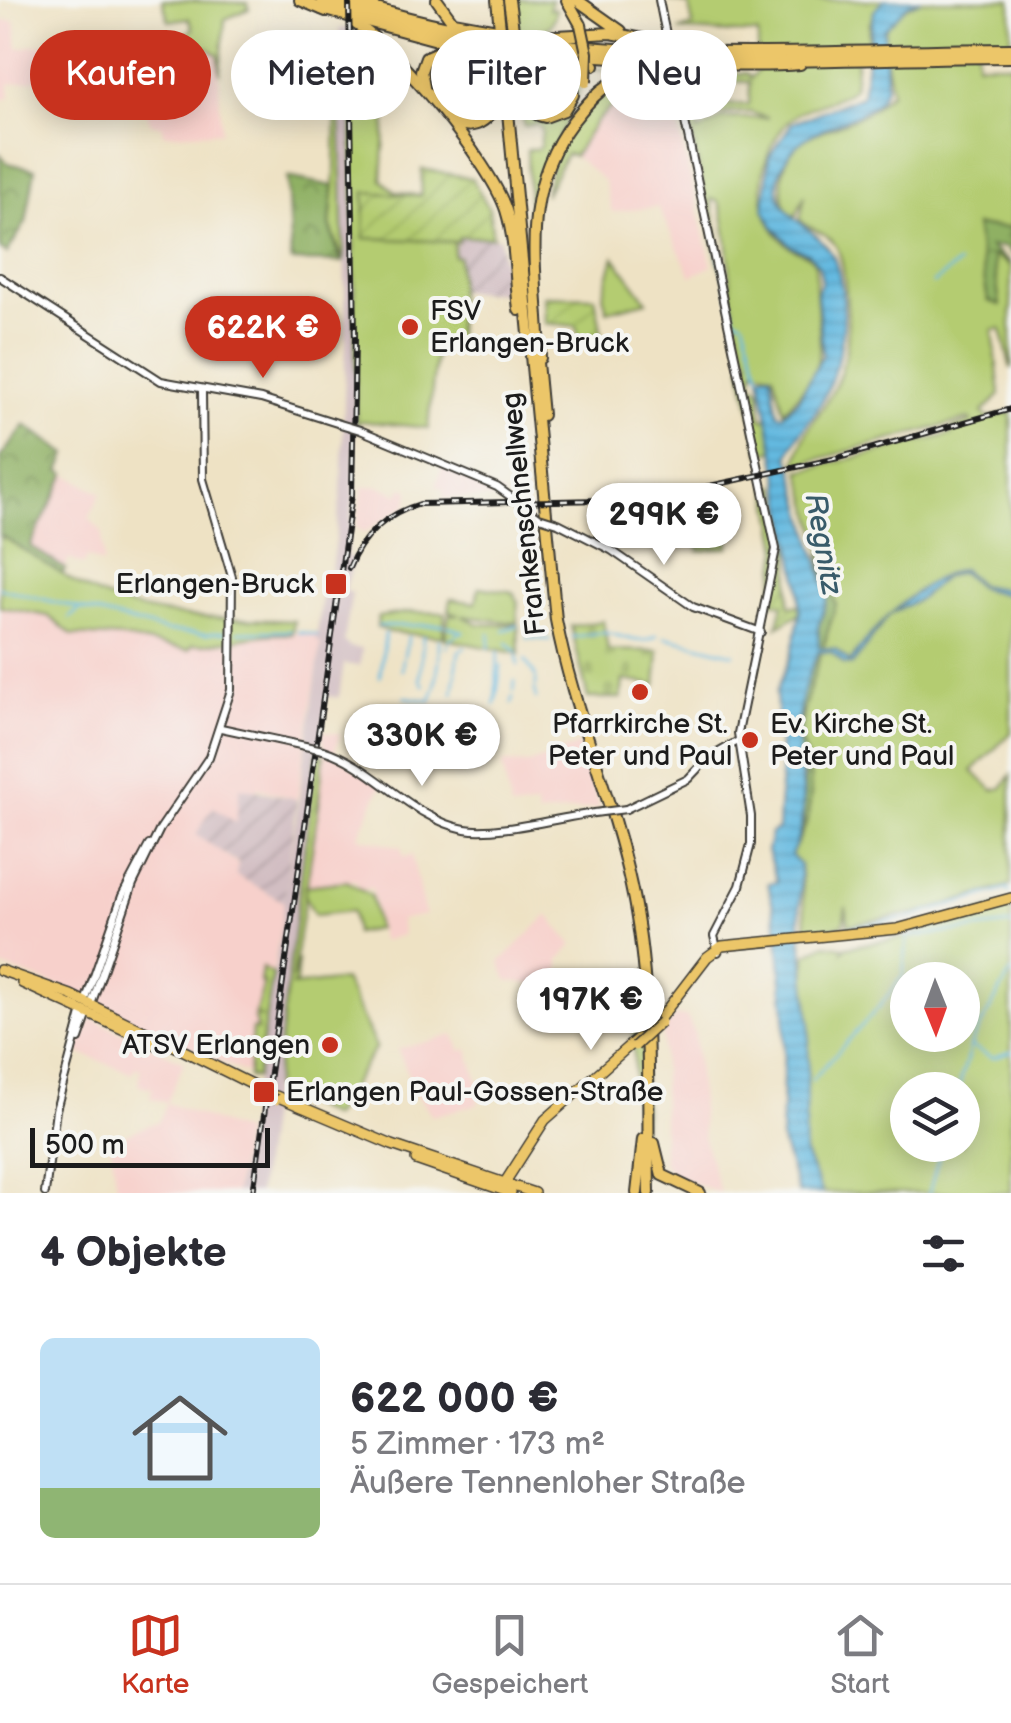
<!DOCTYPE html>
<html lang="de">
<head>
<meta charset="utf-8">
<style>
	:root { --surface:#fff; --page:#f7f7f7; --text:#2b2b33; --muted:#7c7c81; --line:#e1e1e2; --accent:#c8321e }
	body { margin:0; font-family:"Balsamiq Sans",sans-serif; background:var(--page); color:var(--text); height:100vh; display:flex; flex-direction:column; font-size:38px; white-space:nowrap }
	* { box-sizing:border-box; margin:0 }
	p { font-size:32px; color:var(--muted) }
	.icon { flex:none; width:55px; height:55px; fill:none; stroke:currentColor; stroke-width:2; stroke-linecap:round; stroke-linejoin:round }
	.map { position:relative; height:1193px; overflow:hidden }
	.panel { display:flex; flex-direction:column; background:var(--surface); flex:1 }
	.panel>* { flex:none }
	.guide { position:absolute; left:30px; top:30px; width:952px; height:90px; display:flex; gap:20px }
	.needle { width:65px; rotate:179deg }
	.controls { position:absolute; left:890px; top:962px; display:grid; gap:20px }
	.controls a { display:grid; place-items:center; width:90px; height:90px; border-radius:50%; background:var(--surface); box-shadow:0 5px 25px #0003; font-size:50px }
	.scale { position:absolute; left:30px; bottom:25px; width:240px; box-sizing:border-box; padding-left:10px; border:5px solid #1c1c1c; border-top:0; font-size:28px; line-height:35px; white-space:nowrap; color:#1c1c1c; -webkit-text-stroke:8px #f6f6f2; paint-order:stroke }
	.price { position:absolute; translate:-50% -85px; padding:0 22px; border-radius:35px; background:#fff; color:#222; font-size:32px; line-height:65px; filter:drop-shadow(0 2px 5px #0008) }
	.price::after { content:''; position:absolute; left:50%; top:60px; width:30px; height:22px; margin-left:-15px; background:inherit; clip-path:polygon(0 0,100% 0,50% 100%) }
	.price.active { background:var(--accent); color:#fff }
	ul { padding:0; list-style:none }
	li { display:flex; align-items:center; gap:30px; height:250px; padding:0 40px }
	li+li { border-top:2px solid var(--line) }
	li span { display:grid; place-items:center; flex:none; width:280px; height:200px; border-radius:15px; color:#555 }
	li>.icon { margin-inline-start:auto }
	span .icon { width:120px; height:120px; fill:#fffc; stroke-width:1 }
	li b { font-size:42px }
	h2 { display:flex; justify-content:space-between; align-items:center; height:120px; padding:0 40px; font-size:42px }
	.chip { padding:0 35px; border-radius:45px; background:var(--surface); box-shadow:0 5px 25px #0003; font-size:35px; line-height:90px }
	.chip.active { background:var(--accent); color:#fff }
	.menu { display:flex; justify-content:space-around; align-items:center; height:140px; border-top:2px solid var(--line); background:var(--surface); font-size:28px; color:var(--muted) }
	.menu a { display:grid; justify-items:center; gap:5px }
	.menu .active { color:var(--accent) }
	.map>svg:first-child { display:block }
</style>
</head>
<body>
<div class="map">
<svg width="1011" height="1193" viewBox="0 0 1011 1193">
	<defs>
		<pattern id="industrial-furrows" width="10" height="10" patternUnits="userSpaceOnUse" patternTransform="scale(2.5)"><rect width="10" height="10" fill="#d2bec2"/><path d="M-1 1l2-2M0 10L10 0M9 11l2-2" fill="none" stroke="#b4a3a6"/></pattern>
		<pattern id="forest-crowns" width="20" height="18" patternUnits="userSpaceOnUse" patternTransform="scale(2.5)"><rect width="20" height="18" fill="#8fb063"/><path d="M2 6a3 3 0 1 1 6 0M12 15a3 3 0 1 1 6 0" fill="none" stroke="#748e51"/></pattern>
		<pattern id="cemetery-stones" width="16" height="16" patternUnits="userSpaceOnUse" patternTransform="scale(2.5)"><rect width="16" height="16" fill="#b4cc71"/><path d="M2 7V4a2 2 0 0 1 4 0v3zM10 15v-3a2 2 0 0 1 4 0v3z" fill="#9aaf61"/></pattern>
		<pattern id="garden-furrows" width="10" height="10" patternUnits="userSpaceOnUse" patternTransform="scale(2.5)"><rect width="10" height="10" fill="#b4cc71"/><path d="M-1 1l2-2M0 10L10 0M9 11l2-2" fill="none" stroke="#9aaf61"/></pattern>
		<pattern id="water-rules" width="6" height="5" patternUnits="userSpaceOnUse" patternTransform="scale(2.5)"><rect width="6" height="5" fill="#64b9e0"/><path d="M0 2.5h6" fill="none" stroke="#569ec0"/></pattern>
	</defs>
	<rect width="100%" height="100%" fill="#f6f6f2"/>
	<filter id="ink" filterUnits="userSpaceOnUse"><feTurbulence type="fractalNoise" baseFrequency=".01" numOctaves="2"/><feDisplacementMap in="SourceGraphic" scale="20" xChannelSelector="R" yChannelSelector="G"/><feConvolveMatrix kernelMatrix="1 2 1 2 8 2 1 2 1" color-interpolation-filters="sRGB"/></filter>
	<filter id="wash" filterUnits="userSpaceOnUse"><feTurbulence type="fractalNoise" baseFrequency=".0048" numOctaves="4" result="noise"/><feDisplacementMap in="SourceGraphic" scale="40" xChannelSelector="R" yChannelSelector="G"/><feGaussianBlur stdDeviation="2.25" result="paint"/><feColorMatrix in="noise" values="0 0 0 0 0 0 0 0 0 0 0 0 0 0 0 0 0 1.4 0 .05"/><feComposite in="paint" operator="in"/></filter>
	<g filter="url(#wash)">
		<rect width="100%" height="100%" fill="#eee2c4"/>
		<g fill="#f7d0cb">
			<polygon points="0,20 15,21 18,48 46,44 54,77 9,84 10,98 0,100"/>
			<polygon points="207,48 218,55 221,132 163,134 163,126 151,123 143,103 111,104 112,68 144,55 144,68 163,56"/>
			<polygon points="669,91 712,266 691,276 658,207 612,212 604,181 574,156 602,111 625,98"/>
			<polygon points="442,466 504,495 504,498 444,498 443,489 436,486"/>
			<polygon points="66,474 101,493 89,518 102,532 103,564 88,557 83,565 69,559 65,569 29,546"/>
			<polygon points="378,486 399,494 402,487 410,490 407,505 365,532 356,528 363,487"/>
			<polygon points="0,607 48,616 72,635 123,638 189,649 191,645 232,643 270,632 317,633 316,641 321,642 297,799 258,788 236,824 209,843 238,864 236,875 284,902 256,1078 64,988 0,966"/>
			<polygon points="322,731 340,734 334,754 382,784 358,837 401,847 404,857 412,855 425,915 400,920 403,935 381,941 372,888 360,889 356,880 305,886 326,756"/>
			<polygon points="579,745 600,808 538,815 536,806 511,809 502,763 529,764"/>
			<polygon points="548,915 573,945 560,959 560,1010 547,1010 540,1000 541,986 507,980 500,962"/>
			<polygon points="676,1016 687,1017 695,1035 703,1136 720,1193 671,1174 663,1160 663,1028"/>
			<polygon points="91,1018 184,1062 167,1103 244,1132 235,1193 118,1193 110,1141 159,1121 167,1103 150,1098 152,1088 138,1085 141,1068 135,1067 132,1073 76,1052"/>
			<polygon points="454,1035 461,1051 468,1049 482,1095 477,1097 479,1104 432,1116 414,1090 398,1049"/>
		</g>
		<g fill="url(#industrial-furrows)">
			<polygon points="458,237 500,238 507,293 459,291 459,257 454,256"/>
			<polygon points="240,787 297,799 284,902 236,875 238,863 196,835 213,807 236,823"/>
		</g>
		<polygon fill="#d2bec2" points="339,28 351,28 357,338 354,495 347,556 354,559 345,591 352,593 344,641 350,647 362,649 360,666 344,664 339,697 327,696 258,1193 235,1193 267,1020 321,643 316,641 322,597 328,593 341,493 346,339"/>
		<g fill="#b4cc71" stroke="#687446" stroke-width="2.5" fill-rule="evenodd">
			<polygon points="162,0 248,3 249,9 225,19 220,74 218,55 207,48 182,52 181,48 172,49 144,70 144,55 181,43 181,36 193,29 189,18 169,21"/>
			<path d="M519 0H552L549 9H556C554 33 537 34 516 31L514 10Z"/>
			<path d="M669 0H884L870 23 868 45 858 46 854 88C835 104 803 104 787 123 757 156 750 216 789 246 797 253 808 252 814 262 818 271 815 282 816 292 820 351 830 363 784 411L773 373 754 370 752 384 760 389 761 418 770 420 774 450 761 455 741 366 750 361C723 313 736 251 719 202L711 199 730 297 717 256 679 74 747 73 751 78 758 70V34L679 31 693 26 689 5ZM709 81 750 82 749 104 718 105 716 114 749 112 768 118H722L698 132 697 126 712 117 703 94 709 91Z"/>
			<path d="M921 0H1011V45H977V63H1011V228L976 226 993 254 1011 267V369L1001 329 993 330 1000 395 982 413 988 418 1011 412V733L972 771 993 790 1002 788 1011 775V885L926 911 848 925 846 907 843 925 807 932 800 865 791 855 807 823 810 767 799 737 807 693 826 639 833 588 800 471 952 434V428L971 422 969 419 796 465C804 424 816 423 833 390 850 358 849 326 846 292 844 279 843 257 836 246 827 232 811 231 800 220L805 195 796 215 790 217C782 203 780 189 783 172 792 128 835 132 867 112 876 107 883 99 891 92 886 48 867 22 921 0Z"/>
			<polygon points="351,42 362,43 389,70 382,180 396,192 421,196 364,237 454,242 454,256 459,257 457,342 437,341 428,428 360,421 356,426"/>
			<polygon points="336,51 339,54 344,262 330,225 335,174"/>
			<polygon points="472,53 491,57 493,80 479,99 463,102 447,91 453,88 451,83 444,85 450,63"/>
			<polygon points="520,61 553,66 565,73 569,100 556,112 536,111 539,107 535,103 530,108 524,100"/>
			<polygon points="569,66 614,70 577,69 584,72 574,108 538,178 530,237 527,150 540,148 542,130 537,124 524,126 522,106 535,116 572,104"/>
			<path d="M671 71 674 91C616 92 601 110 574 156L566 154 545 195C552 149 580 100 623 79 636 73 656 73 671 71Z"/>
			<polygon points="614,257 647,301 607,311 603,295"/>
			<polygon points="696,504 698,510 726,509 729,547 699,551 697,533 678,535 677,506"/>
			<path d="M0 535C30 545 52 570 79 585 146 623 220 617 294 621L292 634C258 632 226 644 192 645L189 650 123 638 72 635 48 616 0 607Z"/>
			<polygon points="479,587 513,592 518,601 517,623 462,616 479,624 518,625 519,654 445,639 449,614 459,615 449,611 451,599 476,603"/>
			<polygon points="410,612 445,613 443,637 389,632 377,627 378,617"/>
			<polygon points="317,753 324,756 317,812 321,791 292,981 298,959 296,983 291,986 344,980 376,1047 332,1117 274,1088"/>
			<polygon points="347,881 371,896 377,929 355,933 352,911 315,915 305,897 305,886"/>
			<path d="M1011 902V1193H822L804 1152 806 955 826 944 844 947 843 951 847 947 925 934 916 935 914 930ZM908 980H962V1035H908ZM908 1090H962V1145H908Z"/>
			<polygon points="262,968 273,974 256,1078 248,1077 252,1029 257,1030 254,1018 260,1017 255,1015 264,983 260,982"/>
			<polygon points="643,1020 644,1112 635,1193 630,1193 636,1142 633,1023"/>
		</g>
		<g fill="url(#forest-crowns)" stroke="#566640" stroke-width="2.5">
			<polygon points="0,154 7,163 35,169 26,222 7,253 0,249"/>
			<polygon points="287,177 333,186 330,225 341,262 291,261"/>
			<polygon points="975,226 1011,228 1011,255 1004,247 990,247 1011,264 993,255 1000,305 988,301"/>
			<polygon points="25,425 67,454 60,471 66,474 30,546 65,569 62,574 0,535 0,458"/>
			<polygon points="820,553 836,605 802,714 799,737 810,767 811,795 807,823 796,845 803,822 804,776 797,744 801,693 819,650 818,627 828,598"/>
		</g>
		<polygon fill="url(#cemetery-stones)" stroke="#687446" stroke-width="2.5" points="603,621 608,650 659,651 656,685 623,680 621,698 588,698 571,626"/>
		<g fill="url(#garden-furrows)" stroke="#687446" stroke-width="2.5">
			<polygon points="422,169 472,178 489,209 493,237 459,237 458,242 364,238 365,192 421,196"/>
			<polygon points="544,296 595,297 602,334 579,338 576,326 545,323"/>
			<polygon points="776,486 790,551 789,605 800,606 800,613 777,627 783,604 771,602 779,549 768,487"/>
		</g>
		<path fill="url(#water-rules)" stroke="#406a7e" stroke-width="2.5" d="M921 0 908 5 884 30 886 86 880 99C852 126 806 123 785 161 756 215 822 224 835 261 851 305 844 355 824 397 814 419 797 431 789 455L828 598 818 627 819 648 835 649 850 662C872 628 921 578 962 569L980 585 1007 590 1011 596 980 588 961 572 944 577 921 598 890 614 852 665 844 664 831 652H818C805 682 795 712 798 745 801 784 810 819 791 855L800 865V922L810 1022 804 1152 822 1193H798L781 1139 785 1014 777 926 768 883 777 882 767 851 771 833 778 829 781 767 776 693 791 655 800 613 799 584 760 376 771 373 778 414 783 415 798 400 823 355 817 293 822 280 819 266 808 253 792 247 772 225 764 209 769 157 792 123 862 96 874 11 884 0Z"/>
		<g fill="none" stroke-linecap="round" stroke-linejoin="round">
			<g stroke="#64b9e0" stroke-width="2.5">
				<polyline points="355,65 356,65"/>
				<polyline points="352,74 355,69"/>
				<polyline points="717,248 735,318 742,320"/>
				<polyline points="933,283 958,264"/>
				<polyline points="744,322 760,376"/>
				<polyline points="0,588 167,631 209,634"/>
				<polyline points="69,618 80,609"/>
				<polyline points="378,626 444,625"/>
				<polyline points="448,626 463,632"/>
				<polyline points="504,630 517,626"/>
				<polyline points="238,632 291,631"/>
				<polyline points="298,632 317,635"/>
				<polyline points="211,633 229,632"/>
				<path d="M572 637C582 636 594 632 605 633 622 634 640 648 657 635"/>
				<polyline points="665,637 734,654"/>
				<polyline points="527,638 550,640"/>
				<polyline points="449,640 460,632"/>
				<polyline points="507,643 517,652"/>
				<polyline points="407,645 408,637"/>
				<polyline points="446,648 448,643"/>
				<polyline points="489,648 490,634"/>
				<polyline points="404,655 406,647"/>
				<polyline points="517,656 518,665"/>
				<polyline points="439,658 439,640"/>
				<polyline points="525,660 536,677"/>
				<polyline points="402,670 403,658"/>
				<polyline points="456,670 459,651 465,648"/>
				<polyline points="380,677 385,634"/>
				<polyline points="420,680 423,636"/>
				<polyline points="422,682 424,686"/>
				<polyline points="536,686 536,680"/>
				<polyline points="435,687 439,661"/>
				<polyline points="535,689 536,699"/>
				<polyline points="514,691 515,681"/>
				<polyline points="453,693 456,673"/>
				<polyline points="405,697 431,701 434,690"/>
				<polyline points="496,700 501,666"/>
				<polyline points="512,703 513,697"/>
				<polyline points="495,705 498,652"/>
				<polyline points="905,919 1008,889 1009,893"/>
				<polyline points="849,928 902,919"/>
				<polyline points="907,937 1011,925"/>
				<polyline points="879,1007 903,976 907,939"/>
				<polyline points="972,1047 992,1058 1011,1052"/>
				<polyline points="812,1080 878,1008"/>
				<polyline points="958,1090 972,1041 1011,972"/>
				<polyline points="929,1193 942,1145"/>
			</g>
		</g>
	</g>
	<g filter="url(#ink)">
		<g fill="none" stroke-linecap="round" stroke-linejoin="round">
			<defs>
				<g id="minor">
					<polyline points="659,0 663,20"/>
					<polyline points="678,89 776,549 738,733 751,816 751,844 740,886 714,936 718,952"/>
					<polyline points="0,277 161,381 261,399 340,424"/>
					<polyline points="360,430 497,487 539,517"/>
					<polyline points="558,523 611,550 693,607 761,632"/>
					<polyline points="221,728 305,746"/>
					<path d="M323 750C375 766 411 819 465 829 498 835 564 816 602 812"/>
					<polyline points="626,809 688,779 707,759 738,741"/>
					<polyline points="85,1002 122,896 149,845"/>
					<polyline points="91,1005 133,884 160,829 209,757 231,690 232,577 203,479 202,391"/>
					<polyline points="79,1039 88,1013"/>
					<polyline points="45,1193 56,1110 83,1010"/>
				</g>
				<g id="major">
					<polyline points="0,970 71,995 255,1086"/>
					<polyline points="22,983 157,1045"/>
					<polyline points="661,1017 707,957 722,946 897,929 1011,898"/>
					<polyline points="276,1096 392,1145 534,1193"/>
					<polyline points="416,1160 511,1193"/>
					<polyline points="502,1187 545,1120 638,1038"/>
				</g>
				<g id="highway">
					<polyline points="300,0 326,11"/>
					<path d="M322 0C544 82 779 58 1011 57"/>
					<path d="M348 0C561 72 789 50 1011 49"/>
					<polyline points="437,0 453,22 508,32"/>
					<polyline points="497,0 500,28"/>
					<polyline points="509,0 513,29"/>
					<polyline points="567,0 581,25"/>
					<polyline points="577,0 621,31"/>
					<polyline points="322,9 474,50 594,65"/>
					<path d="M356 24C398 51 490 162 506 210 516 242 515 277 519 310"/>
					<polyline points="539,37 611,33 676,45"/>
					<polyline points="496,58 499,97"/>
					<path d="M503 59 556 620C573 711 612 796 631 886 653 987 647 1091 649 1193"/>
					<path d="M516 60C518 85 517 110 545 117L564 110 573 95 570 76 555 64"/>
					<polyline points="424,87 421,71 426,57 449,47"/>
					<path d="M448 116C472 137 493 120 499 93"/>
					<polyline points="536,352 542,415"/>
					<path d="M540 358C538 272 517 195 573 121 591 98 608 79 638 72 689 60 747 69 800 64"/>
					<polyline points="654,1143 662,1175 700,1193"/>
					<polyline points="637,1193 643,1139"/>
				</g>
			</defs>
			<use href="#minor" stroke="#3c3a35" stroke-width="10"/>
			<use href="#major" stroke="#3c3a35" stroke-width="12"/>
			<use href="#highway" stroke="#3c3a35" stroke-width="14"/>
			<use href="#minor" stroke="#fff" stroke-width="6"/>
			<use href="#major" stroke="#ecc669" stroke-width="9"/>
			<use href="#highway" stroke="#ecc669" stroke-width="10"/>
			<defs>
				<g id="rail">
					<path d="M349 568C362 535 387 514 420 504L650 499 838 458 1011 409"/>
					<polyline points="253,1193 352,494 355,338 349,0"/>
				</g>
			</defs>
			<use href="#rail" stroke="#1c1c1c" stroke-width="6"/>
			<use href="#rail" stroke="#f6f6f2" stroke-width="2.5" stroke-dasharray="8" stroke-linecap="butt"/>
			<defs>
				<g id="minor-bridge">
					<polyline points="663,20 678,89"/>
					<polyline points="340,424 360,430"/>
					<polyline points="539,517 558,523"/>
					<polyline points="305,746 323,750"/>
					<polyline points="602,812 626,809"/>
				</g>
				<g id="major-bridge">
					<polyline points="635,1046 661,1022"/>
					<polyline points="254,1090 276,1100"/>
				</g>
				<g id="highway-bridge">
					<polyline points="581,25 587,53 586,82"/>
					<polyline points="500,28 503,59"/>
					<polyline points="513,29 516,60"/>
				</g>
			</defs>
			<use href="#minor-bridge" stroke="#3c3a35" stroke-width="10" stroke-linecap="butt"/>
			<use href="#major-bridge" stroke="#3c3a35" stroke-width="12" stroke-linecap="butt"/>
			<use href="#highway-bridge" stroke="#3c3a35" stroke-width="14" stroke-linecap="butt"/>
			<use href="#minor-bridge" stroke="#fff" stroke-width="6"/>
			<use href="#major-bridge" stroke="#ecc669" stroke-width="9"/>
			<use href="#highway-bridge" stroke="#ecc669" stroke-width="10"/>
		</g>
	</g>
	<g fill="#c8321e" stroke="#f6f6f2" stroke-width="4">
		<circle cx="410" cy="327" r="10"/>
		<rect x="324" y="572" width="24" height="24" rx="5"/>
		<circle cx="640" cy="692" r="10"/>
		<circle cx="750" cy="740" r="10"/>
		<circle cx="330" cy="1045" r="10"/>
		<rect x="252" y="1080" width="24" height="24" rx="5"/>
	</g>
	<g text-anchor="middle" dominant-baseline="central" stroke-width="8" stroke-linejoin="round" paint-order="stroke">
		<g font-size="28" fill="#1c1c1c" stroke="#f6f6f2" text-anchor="start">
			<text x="430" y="311">FSV<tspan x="430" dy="32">Erlangen-Bruck</tspan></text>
			<text x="314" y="584" text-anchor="end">Erlangen-Bruck</text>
			<text x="640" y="724" text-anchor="middle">Pfarrkirche St.<tspan x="640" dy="32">Peter und Paul</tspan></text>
			<text x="770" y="724">Ev. Kirche St.<tspan x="770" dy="32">Peter und Paul</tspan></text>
			<text x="310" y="1045" text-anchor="end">ATSV Erlangen</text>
			<text x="286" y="1092">Erlangen Paul-Gossen-Straße</text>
		</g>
		<g font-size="28" fill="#1c1c1c" stroke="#f6f6f2">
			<text transform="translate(524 514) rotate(-96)">Frankenschnellweg</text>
		</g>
		<g font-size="30" font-style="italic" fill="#395b6a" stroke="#f6f6f2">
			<text transform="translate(823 544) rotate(80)">Regnitz</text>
		</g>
	</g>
</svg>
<div class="controls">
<a><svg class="needle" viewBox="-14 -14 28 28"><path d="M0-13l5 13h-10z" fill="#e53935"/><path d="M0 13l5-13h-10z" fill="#7c7c81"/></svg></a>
<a><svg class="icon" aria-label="layers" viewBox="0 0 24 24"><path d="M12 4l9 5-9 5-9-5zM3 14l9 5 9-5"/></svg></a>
</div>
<div class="scale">500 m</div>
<b class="price active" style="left:263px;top:381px">622K €</b>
<b class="price" style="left:664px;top:568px">299K €</b>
<b class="price" style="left:422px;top:789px">330K €</b>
<b class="price" style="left:591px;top:1053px">197K €</b>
<div class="guide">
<a class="chip active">Kaufen</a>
<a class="chip">Mieten</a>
<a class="chip">Filter</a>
<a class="chip">Neu</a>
</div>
</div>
<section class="panel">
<h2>4 Objekte<svg class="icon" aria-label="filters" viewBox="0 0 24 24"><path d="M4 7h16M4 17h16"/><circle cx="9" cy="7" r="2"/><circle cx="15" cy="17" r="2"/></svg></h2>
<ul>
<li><span style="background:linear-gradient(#bfe0f5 75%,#8fb573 0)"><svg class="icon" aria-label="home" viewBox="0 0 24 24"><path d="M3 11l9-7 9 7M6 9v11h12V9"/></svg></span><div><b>622 000 €</b><p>5 Zimmer · 173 m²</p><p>Äußere Tennenloher Straße</p></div></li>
</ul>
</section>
<nav class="menu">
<a class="active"><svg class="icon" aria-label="map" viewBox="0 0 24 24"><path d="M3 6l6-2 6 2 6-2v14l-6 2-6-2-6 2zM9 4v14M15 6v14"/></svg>Karte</a>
<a><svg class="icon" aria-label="saved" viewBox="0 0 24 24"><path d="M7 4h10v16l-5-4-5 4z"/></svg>Gespeichert</a>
<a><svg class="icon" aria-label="home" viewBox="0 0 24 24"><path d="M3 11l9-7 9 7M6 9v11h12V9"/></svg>Start</a>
</nav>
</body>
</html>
